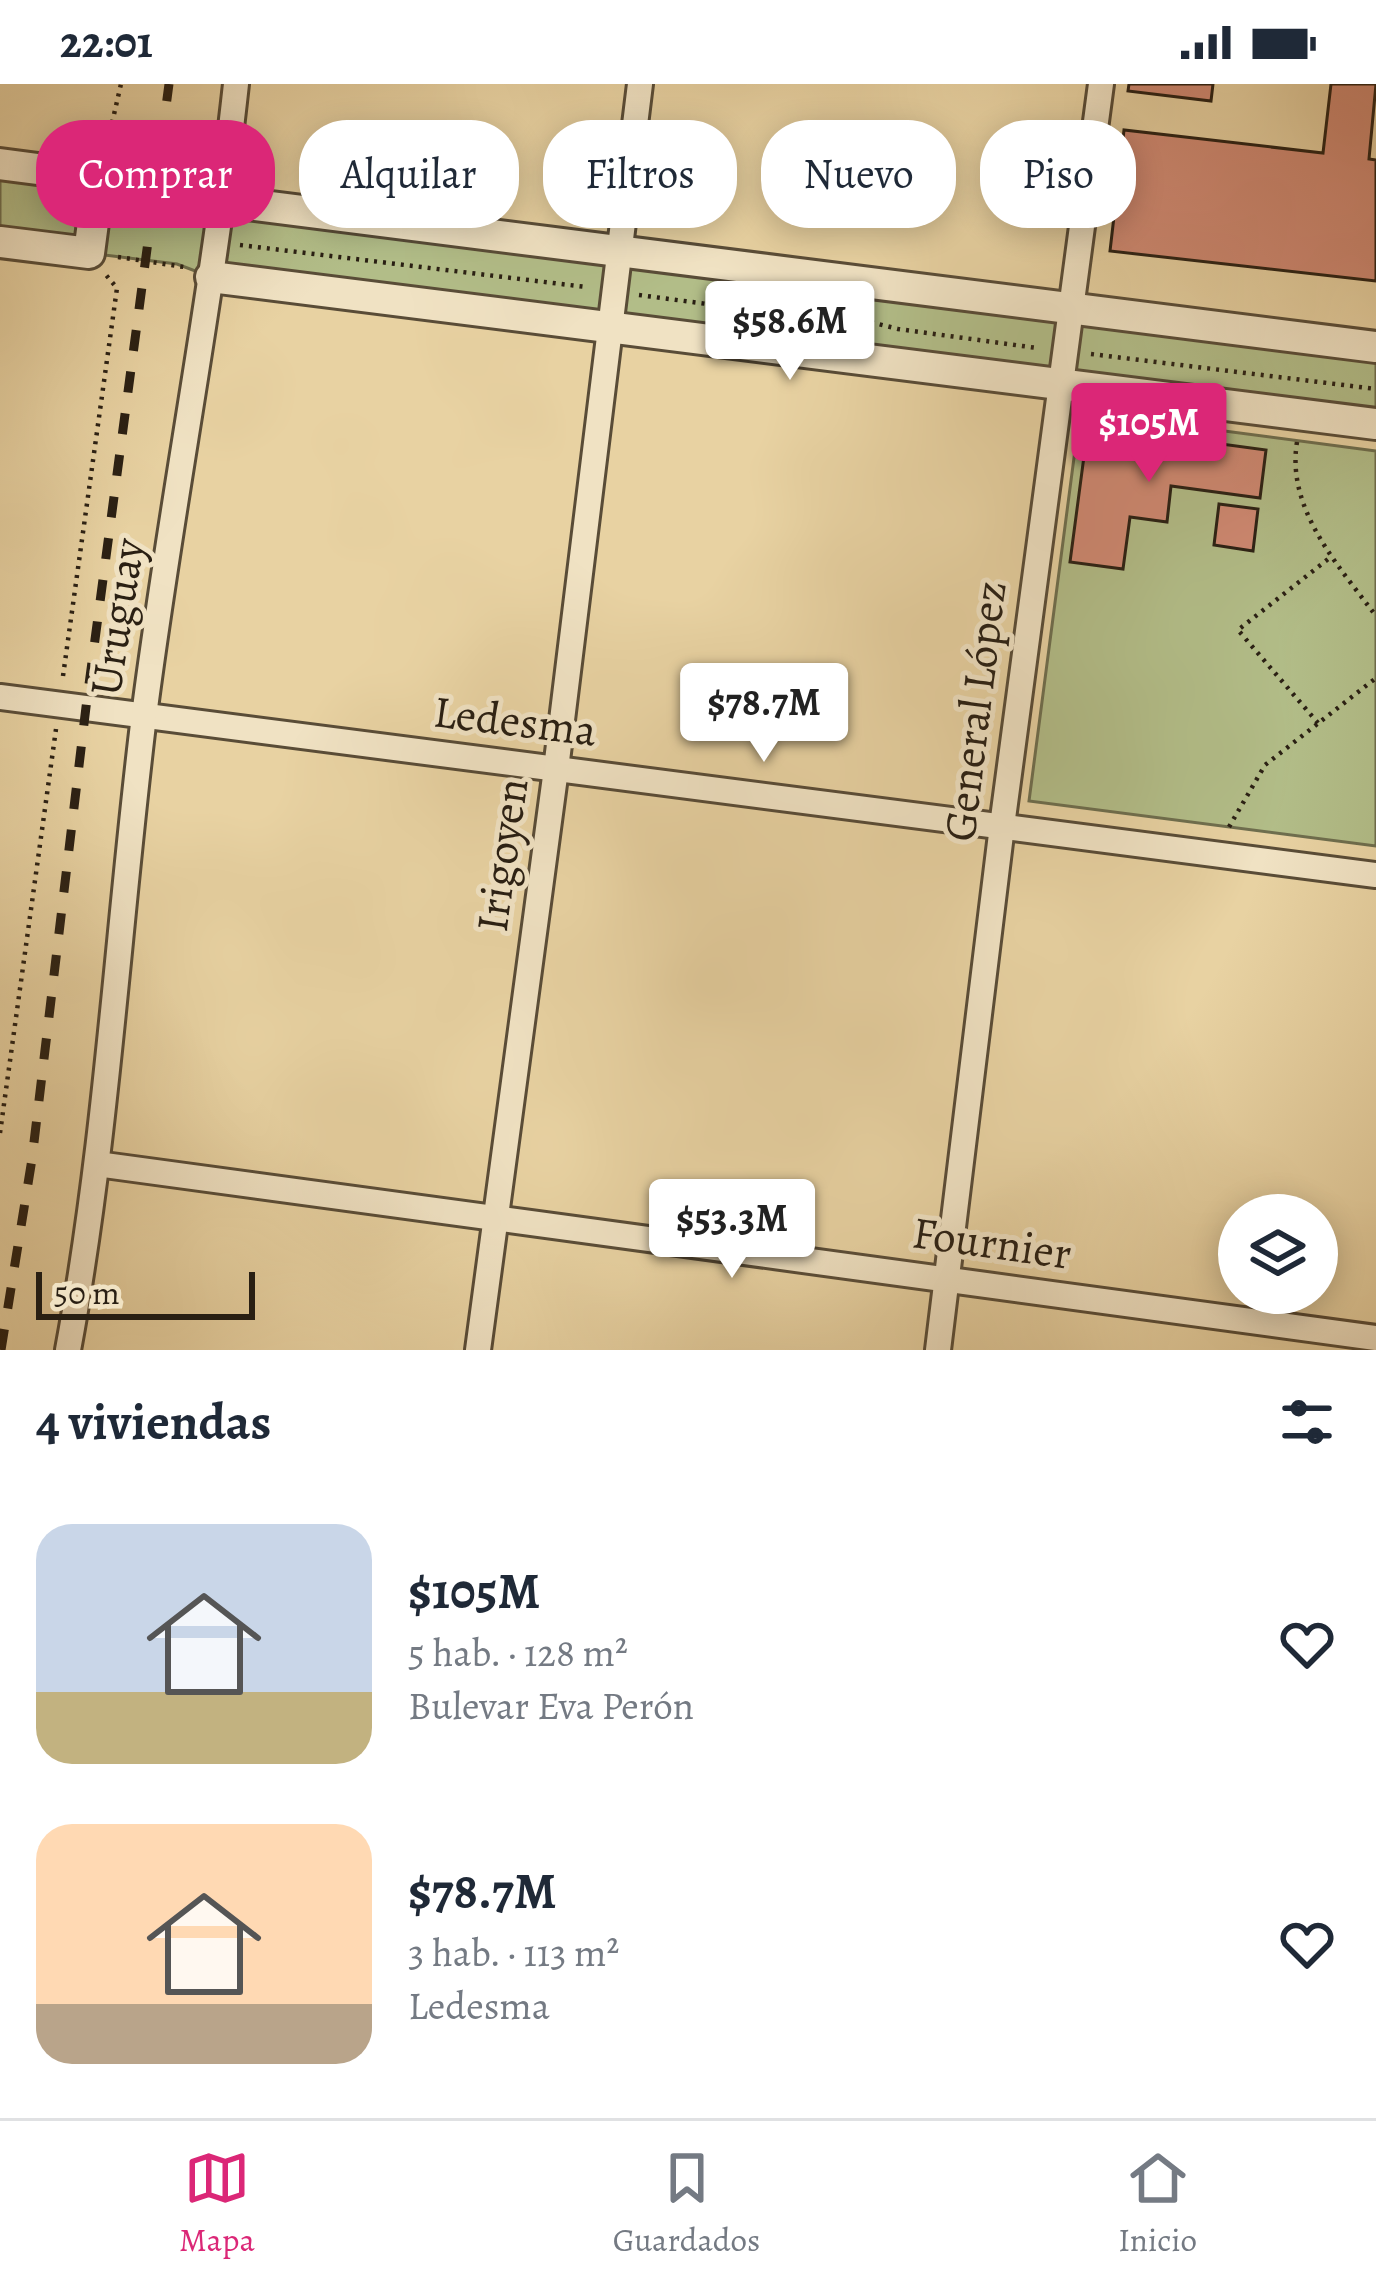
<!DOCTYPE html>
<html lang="es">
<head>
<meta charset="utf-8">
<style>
	:root { --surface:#fff; --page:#f6f6f7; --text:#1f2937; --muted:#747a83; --line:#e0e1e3; --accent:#db2777 }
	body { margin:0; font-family:Alegreya,serif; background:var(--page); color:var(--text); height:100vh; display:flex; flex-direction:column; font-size:45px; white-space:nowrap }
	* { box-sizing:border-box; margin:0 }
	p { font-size:39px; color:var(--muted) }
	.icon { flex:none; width:66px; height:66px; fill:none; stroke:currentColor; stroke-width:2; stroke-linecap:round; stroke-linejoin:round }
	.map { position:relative; height:1266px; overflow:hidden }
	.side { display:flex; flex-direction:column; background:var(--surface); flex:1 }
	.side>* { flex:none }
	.banner { position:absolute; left:36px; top:36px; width:1305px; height:108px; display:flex; gap:24px }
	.tools { position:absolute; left:1218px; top:1110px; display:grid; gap:24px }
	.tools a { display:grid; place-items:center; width:120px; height:120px; border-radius:50%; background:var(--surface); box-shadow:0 6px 30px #0003; font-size:60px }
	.scale { position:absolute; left:36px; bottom:30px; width:219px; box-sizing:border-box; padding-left:12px; border:6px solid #291f13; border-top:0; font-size:33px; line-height:42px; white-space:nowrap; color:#291f13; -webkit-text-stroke:9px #f0e2c3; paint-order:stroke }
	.price { position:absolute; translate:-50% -102px; padding:0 27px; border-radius:12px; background:#fff; color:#222; font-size:39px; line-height:78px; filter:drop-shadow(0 3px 6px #0008) }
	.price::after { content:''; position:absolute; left:50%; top:72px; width:36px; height:27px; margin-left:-18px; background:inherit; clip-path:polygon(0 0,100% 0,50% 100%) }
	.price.current { background:var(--accent); color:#fff }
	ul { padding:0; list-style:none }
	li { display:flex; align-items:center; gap:36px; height:300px; padding:0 36px }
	li span { display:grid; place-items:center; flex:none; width:336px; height:240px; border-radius:36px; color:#555 }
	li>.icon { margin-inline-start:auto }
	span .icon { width:144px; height:144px; fill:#fffc; stroke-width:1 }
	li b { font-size:51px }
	h2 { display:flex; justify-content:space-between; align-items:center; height:144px; padding:0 36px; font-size:51px }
	.tag { padding:0 42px; border-radius:48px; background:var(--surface); box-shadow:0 6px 30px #0003; font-size:42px; line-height:108px }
	.tag.current { background:var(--accent); color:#fff }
	.status { display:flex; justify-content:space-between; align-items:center; height:84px; padding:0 60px; background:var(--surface); direction:ltr }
	.status svg { height:33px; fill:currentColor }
	.tabs { display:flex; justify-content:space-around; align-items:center; height:168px; border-top:3px solid var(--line); background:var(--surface); font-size:33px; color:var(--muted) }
	.tabs a { display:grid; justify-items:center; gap:6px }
	.tabs .current { color:var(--accent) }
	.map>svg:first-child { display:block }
</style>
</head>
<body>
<div class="status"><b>22:01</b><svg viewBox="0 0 49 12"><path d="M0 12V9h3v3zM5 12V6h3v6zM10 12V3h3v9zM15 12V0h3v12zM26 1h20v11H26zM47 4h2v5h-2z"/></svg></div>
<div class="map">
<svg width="1376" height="1266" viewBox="0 0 1376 1266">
	<rect width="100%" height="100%" fill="#e8d2a2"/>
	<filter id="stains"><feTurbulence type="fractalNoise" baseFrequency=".00167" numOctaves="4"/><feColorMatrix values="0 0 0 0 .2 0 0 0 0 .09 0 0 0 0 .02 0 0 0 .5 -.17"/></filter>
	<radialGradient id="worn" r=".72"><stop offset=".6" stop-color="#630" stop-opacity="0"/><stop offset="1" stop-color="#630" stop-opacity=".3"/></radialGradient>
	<g fill="#b2bd88" stroke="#6e6e4e" stroke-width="3">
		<polygon points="0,80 188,103 223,117 1376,263 1376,340 211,193 177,180 0,158"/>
		<polygon points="1080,328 1376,367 1376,762 1029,717"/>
	</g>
	<g fill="#d08973" stroke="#291f13" stroke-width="3">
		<polygon points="1129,0 1213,0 1211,17 1128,7"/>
		<polygon points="1331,0 1376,0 1369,75 1376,76 1376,197 1110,167 1124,46 1323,69"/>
		<polygon points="1088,342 1266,366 1260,414 1171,402 1167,438 1130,433 1123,485 1070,478"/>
		<polygon points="1219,420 1258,425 1253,467 1214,461"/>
	</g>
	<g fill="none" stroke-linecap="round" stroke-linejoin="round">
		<defs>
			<g id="minor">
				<polyline points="0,613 1376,791"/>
				<polyline points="97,1080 1376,1254"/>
				<path d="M68 1266C107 1056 118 843 144 632 171 421 213 212 236 0"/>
				<polyline points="478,1266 556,685 640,0"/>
				<polyline points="938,1266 1002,742 1101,0"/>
			</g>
			<g id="tertiary">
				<polyline points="0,80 99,93 89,169 0,158"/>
				<polyline points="223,117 1376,263"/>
				<polyline points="211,193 1376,340"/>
			</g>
		</defs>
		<use href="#minor" stroke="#594c37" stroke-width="30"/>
		<use href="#tertiary" stroke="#594c37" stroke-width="36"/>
		<g stroke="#291f13" stroke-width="4.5" stroke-dasharray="3 6" stroke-linecap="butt">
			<polyline points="106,65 121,0"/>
			<polyline points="130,96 195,106"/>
			<polyline points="240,161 586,203"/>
			<polyline points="118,173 184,183"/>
			<polyline points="639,211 745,225 839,230 898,245 1037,264"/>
			<polyline points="1091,270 1376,305"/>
			<path d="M1297 358C1286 425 1338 481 1376 532"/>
			<polyline points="63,592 117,204 106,191"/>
			<polyline points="1318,639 1238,546 1332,472"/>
			<polyline points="1229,743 1265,681 1376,594"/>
			<polyline points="0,1049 56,645"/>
		</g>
		<use href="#minor" stroke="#f0e2c3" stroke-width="24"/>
		<use href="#tertiary" stroke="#f0e2c3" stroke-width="30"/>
		<polyline stroke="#291f13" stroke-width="9" stroke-dasharray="21 21" stroke-linecap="butt" points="1,1266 32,1075 86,623 169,0"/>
	</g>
	<g text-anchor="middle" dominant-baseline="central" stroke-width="10" stroke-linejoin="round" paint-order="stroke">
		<g font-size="45" fill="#291f13" stroke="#f0e2c3">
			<text transform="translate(117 533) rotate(-81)">Uruguay</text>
			<text transform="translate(975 627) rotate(-83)">General López</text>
			<text transform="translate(515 637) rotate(7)">Ledesma</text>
			<text transform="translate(502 771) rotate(-82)">Irigoyen</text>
			<text transform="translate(992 1159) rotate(8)">Fournier</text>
		</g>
	</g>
	<rect width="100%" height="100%" filter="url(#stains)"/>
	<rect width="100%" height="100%" fill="url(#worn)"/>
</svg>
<div class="tools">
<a><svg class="icon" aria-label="layers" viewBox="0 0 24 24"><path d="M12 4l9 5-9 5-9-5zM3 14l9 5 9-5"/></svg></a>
</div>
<div class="scale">50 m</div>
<b class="price" style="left:790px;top:299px">$58.6M</b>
<b class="price current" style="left:1149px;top:401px">$105M</b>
<b class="price" style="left:764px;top:681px">$78.7M</b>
<b class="price" style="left:732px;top:1197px">$53.3M</b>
<div class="banner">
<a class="tag current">Comprar</a>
<a class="tag">Alquilar</a>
<a class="tag">Filtros</a>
<a class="tag">Nuevo</a>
<a class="tag">Piso</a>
</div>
</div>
<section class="side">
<h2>4 viviendas<svg class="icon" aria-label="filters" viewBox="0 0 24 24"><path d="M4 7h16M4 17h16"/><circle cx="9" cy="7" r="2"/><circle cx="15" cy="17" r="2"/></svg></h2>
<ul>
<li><span style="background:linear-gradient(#c9d6e8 70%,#c2b280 0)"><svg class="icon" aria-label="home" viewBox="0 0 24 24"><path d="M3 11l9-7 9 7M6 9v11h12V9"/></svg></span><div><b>$105M</b><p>5 hab. · 128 m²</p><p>Bulevar Eva Perón</p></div><svg class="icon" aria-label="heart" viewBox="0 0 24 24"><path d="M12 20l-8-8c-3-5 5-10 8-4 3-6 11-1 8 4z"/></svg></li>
<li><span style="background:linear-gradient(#ffd9b3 75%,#b9a48a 0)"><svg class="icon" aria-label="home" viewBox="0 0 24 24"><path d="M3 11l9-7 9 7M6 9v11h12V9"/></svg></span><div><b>$78.7M</b><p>3 hab. · 113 m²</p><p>Ledesma</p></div><svg class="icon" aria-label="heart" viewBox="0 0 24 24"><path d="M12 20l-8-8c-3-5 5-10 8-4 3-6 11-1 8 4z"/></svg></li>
</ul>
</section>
<nav class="tabs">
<a class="current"><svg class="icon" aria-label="map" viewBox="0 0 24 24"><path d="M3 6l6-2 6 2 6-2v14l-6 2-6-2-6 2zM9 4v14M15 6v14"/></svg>Mapa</a>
<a><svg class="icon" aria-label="saved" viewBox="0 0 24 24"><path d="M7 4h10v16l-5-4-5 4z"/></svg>Guardados</a>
<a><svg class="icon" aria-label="home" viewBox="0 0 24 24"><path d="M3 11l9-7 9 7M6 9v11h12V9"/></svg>Inicio</a>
</nav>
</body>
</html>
